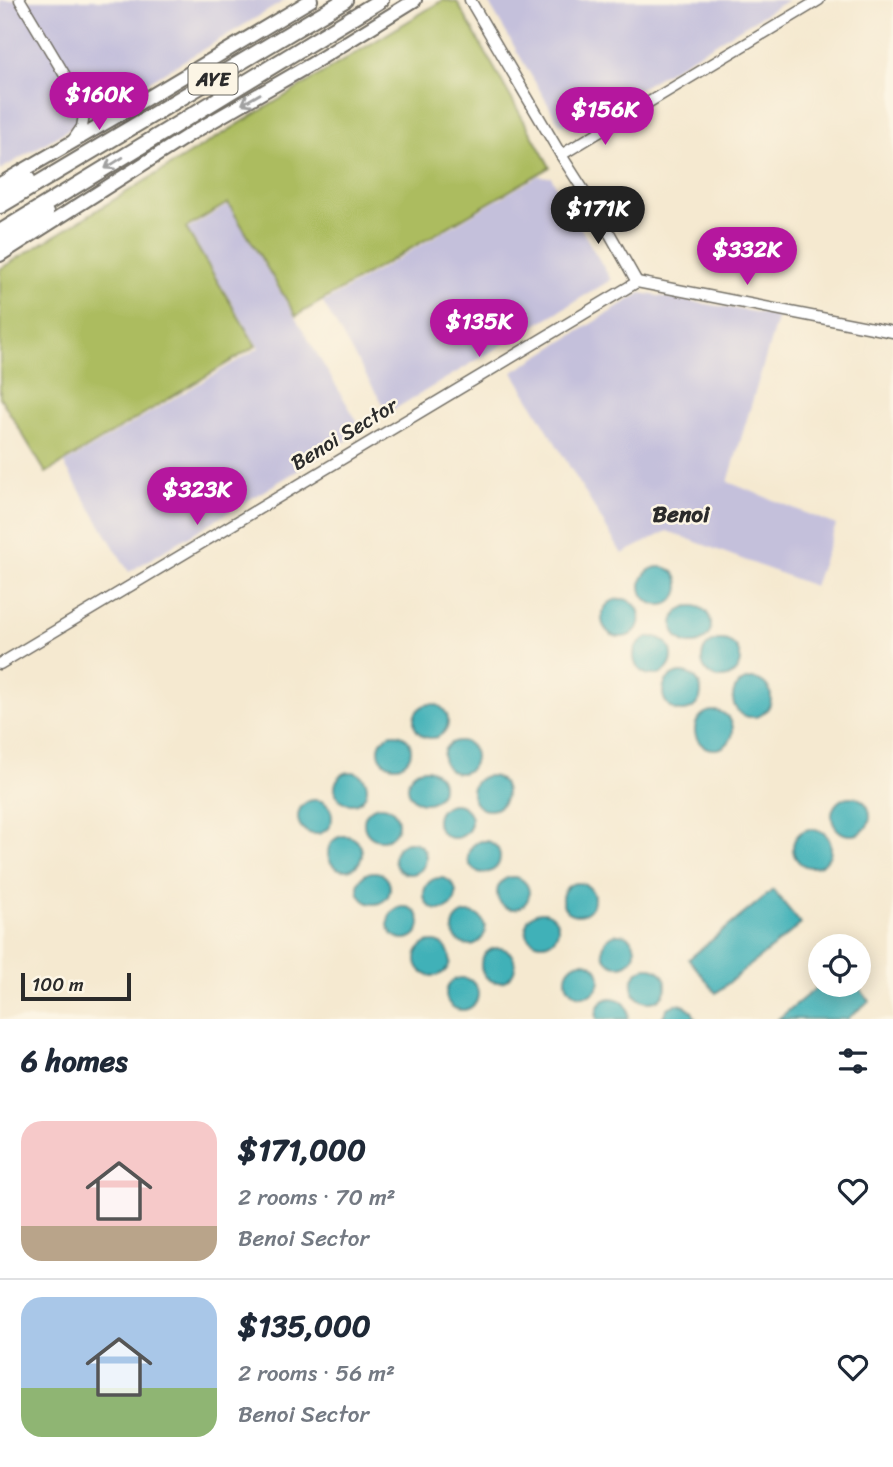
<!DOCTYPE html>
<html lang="en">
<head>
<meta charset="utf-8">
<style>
	:root { --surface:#fff; --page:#f6f6f7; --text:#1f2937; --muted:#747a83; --line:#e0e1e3; --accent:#b5179e }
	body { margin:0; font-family:Sriracha,sans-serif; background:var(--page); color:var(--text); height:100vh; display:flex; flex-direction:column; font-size:26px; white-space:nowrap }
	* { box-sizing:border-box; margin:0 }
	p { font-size:23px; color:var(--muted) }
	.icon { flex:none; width:38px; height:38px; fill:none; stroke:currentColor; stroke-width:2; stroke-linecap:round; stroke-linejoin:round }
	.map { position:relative; height:1019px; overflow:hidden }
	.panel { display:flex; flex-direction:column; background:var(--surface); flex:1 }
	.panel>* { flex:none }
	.fabs { position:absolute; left:808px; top:934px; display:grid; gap:14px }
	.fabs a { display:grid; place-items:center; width:63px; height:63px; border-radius:50%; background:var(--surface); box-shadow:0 4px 18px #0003; font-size:35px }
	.scale { position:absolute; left:21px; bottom:18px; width:110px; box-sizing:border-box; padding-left:7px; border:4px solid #2b2b2b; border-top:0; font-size:19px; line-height:24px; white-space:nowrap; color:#2b2b2b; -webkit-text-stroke:5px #fcf5e5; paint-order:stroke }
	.price { position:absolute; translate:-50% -60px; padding:0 16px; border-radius:24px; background:var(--accent); color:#fff; font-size:23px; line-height:46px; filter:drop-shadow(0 2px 4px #0008) }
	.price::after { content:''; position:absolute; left:50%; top:42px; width:21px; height:16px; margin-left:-10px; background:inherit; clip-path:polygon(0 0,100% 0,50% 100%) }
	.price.selected { background:#222; color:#fff }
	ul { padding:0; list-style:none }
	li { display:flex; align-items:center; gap:21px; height:175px; padding:0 21px }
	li+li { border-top:2px solid var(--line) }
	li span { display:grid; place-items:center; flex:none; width:196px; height:140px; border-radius:21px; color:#555 }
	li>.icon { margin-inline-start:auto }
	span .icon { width:84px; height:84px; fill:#fffc; stroke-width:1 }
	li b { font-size:30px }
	h2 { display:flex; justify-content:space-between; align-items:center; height:84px; padding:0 21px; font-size:30px }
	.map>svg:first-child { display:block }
</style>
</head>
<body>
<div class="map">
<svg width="893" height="1019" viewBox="0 0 893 1019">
	<rect width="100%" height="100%" fill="#fcf5e5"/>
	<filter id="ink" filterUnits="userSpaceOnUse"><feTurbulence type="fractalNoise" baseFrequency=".0143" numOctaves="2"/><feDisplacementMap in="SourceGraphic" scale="14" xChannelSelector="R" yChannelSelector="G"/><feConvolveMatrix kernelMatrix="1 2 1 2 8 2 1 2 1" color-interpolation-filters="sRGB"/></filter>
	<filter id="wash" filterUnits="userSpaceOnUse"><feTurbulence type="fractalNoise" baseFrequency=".00686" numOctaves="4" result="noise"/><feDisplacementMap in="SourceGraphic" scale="28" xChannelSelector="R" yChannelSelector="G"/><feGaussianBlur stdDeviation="1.57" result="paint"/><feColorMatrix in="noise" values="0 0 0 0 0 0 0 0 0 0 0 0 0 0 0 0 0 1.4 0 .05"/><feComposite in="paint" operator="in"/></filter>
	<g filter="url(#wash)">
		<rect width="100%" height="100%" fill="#f5e9d0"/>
		<g fill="#c4c0db">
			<polygon points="0,0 286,0 0,170"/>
			<polygon points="487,0 788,0 573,128 559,123"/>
			<polygon points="538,176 551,177 611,280 388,413 323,303"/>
			<polygon points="228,205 363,431 129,572 64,464 259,348 188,229"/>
			<polygon points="641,293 778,316 728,482 836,525 814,586 667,531 622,554 513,372"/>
		</g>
		<polygon fill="#acbc5f" stroke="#6c7445" stroke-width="2" points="443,0 457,2 550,167 296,316 228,203 186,228 256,346 46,473 0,397 0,269"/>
		<g fill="#40b1b8" stroke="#366e72" stroke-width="2">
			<circle cx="660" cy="586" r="19"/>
			<circle cx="621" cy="618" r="19"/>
			<circle cx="692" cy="625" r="19"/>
			<circle cx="653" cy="656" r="19"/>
			<circle cx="721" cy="659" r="19"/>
			<circle cx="682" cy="692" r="19"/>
			<circle cx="752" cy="698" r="19"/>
			<circle cx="431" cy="721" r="17"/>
			<circle cx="714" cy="730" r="19"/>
			<circle cx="395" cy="750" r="16"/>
			<circle cx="459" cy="757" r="16"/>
			<circle cx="425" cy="786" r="17"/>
			<circle cx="351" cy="788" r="16"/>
			<circle cx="489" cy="793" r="17"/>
			<circle cx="851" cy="816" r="19"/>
			<circle cx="315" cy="817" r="17"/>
			<circle cx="454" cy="821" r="17"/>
			<circle cx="381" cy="823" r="17"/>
			<circle cx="812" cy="848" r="19"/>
			<circle cx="345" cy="853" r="17"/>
			<circle cx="484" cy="857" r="16"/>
			<circle cx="410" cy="858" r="16"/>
			<circle cx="374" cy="888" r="16"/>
			<circle cx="513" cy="893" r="16"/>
			<circle cx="440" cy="894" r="16"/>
			<circle cx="578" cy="899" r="16"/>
			<polygon points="773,890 801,924 716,993 689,959"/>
			<circle cx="404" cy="923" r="16"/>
			<circle cx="542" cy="928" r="16"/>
			<circle cx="469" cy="929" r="16"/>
			<circle cx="619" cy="950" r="16"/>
			<circle cx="433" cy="959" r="17"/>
			<circle cx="498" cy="965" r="17"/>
			<circle cx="583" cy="979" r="17"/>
			<circle cx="649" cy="985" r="17"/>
			<circle cx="462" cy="994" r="16"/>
			<polygon points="821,984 857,985 869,1001 847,1019 778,1019"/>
			<path d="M611 998C624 999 630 1007 628 1019H597C595 1008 600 1000 611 998Z"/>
			<path d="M677 1004C687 1005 693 1009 695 1019H662L667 1008Z"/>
		</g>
	</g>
	<g filter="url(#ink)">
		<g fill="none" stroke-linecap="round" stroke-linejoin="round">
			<defs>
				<g id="minor">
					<polyline points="20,0 85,109 102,117 115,116"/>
					<polyline points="470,0 561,155 598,213 637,282"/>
					<polyline points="73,140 82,127 85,109"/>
					<polyline points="561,155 819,0"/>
					<polyline points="0,664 637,282 893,332"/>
				</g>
				<g id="major">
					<polyline points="0,184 119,115 311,0"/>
					<polyline points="0,255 192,133 310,65 415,0"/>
				</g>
				<g id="highway">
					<polyline points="0,194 28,179"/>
					<polyline points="0,206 345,0"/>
					<polyline points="0,232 381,0"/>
					<polyline points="0,246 46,213"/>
				</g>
			</defs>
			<use href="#minor" stroke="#726e65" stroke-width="13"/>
			<use href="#major" stroke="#726e65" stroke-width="16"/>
			<use href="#highway" stroke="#726e65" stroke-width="18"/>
			<use href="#minor" stroke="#fff" stroke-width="10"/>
			<use href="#major" stroke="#fff" stroke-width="12"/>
			<use href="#highway" stroke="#fff" stroke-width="14"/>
		</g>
		<defs><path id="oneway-shaft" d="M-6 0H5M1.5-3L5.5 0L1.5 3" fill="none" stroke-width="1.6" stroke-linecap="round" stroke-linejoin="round" transform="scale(1.75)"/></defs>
		<g stroke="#a0a0a0">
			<use href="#oneway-shaft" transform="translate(251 99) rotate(150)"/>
			<use href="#oneway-shaft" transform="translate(114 163) rotate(148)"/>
		</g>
	</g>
	<g text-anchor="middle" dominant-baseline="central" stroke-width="5" stroke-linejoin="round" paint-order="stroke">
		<rect fill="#fcf5e5" stroke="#6a6863" stroke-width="2" x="188.5" y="63.5" width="49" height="31" rx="5"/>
		<g font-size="19" font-weight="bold" fill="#2b2b2b">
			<text x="213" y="79">AYE</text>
		</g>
		<g font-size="21" fill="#2b2b2b" stroke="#fcf5e5">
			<text transform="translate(344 434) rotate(-31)">Benoi Sector</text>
		</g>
		<g font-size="23" font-weight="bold" fill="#2b2b2b" stroke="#fcf5e5">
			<text x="681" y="514">Benoi</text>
		</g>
	</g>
</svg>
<div class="fabs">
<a><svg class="icon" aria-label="locate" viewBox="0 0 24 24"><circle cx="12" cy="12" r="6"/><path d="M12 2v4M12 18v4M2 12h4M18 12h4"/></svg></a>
</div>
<div class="scale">100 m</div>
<b class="price" style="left:99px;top:132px">$160K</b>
<b class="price" style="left:605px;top:147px">$156K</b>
<b class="price selected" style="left:598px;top:246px">$171K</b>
<b class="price" style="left:747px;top:287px">$332K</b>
<b class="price" style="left:479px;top:359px">$135K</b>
<b class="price" style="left:197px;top:527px">$323K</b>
</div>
<section class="panel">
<h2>6 homes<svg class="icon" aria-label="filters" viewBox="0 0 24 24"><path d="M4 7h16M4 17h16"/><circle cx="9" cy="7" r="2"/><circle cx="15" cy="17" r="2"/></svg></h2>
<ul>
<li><span style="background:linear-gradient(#f6c9c9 75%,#b9a48a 0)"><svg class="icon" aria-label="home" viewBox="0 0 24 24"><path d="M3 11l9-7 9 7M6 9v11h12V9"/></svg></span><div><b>$171,000</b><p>2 rooms · 70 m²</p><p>Benoi Sector</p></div><svg class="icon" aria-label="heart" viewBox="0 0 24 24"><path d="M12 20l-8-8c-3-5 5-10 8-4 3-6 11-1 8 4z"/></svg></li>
<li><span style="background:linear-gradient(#a9c7e8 65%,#8fb573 0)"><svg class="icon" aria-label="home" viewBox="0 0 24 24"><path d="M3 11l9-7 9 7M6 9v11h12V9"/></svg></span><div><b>$135,000</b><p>2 rooms · 56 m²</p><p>Benoi Sector</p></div><svg class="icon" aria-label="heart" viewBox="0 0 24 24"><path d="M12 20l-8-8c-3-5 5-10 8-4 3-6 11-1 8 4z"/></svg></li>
</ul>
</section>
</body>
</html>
